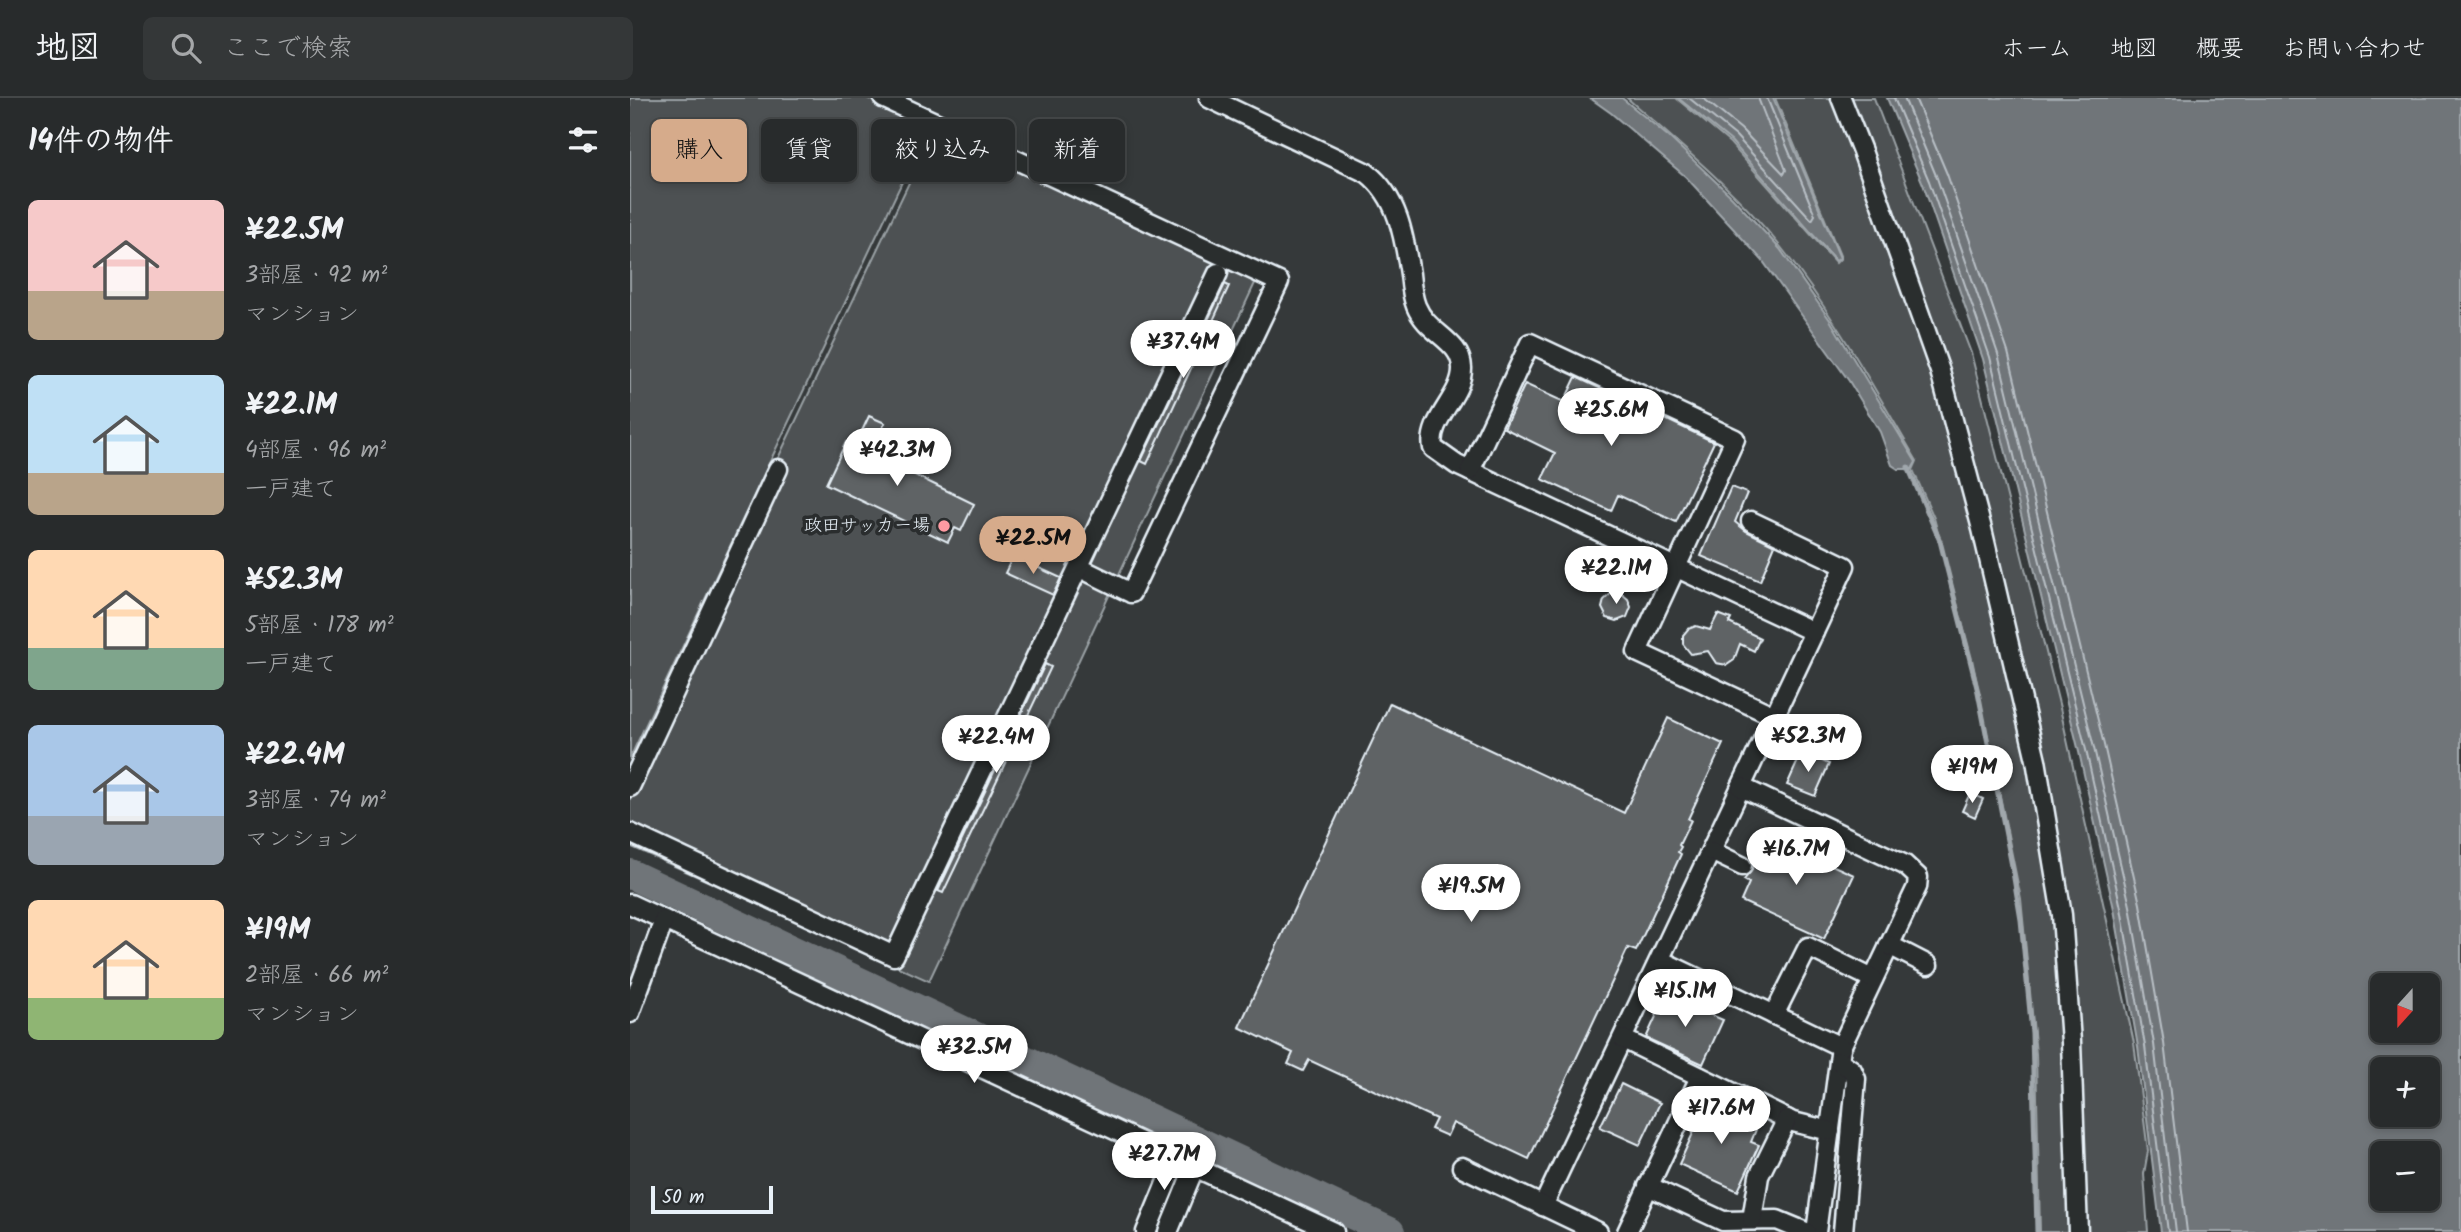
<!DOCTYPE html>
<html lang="ja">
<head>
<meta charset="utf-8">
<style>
	:root { --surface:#282b2c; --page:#343738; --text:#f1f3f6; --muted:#a5a7a9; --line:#444748; --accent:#d6ab8b }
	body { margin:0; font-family:Kalam,"Klee One",sans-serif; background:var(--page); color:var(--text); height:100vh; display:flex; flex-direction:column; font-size:26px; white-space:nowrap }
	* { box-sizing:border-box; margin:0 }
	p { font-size:23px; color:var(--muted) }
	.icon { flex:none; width:38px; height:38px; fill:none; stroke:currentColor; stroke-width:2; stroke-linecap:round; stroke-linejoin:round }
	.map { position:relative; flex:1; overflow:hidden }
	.panel { display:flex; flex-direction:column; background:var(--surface); width:630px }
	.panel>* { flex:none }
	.banner { position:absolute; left:21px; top:21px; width:665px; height:63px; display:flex; gap:14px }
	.needle { width:46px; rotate:201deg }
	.buttons { position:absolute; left:1740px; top:875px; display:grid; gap:14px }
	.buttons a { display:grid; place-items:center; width:70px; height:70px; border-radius:10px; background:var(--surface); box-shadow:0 4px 10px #0003,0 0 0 2px var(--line); font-size:35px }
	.scale { position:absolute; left:21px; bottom:18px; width:122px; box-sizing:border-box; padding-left:7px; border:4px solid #e8f1f8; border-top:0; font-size:19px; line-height:24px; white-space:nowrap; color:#e8f1f8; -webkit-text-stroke:5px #2a2d2e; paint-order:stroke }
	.price { position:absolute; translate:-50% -60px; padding:0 16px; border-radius:24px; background:#fff; color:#222; font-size:23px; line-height:46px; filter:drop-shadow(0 2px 4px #0008) }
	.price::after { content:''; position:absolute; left:50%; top:42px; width:21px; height:16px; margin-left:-10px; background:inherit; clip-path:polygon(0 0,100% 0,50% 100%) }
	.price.active { background:var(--accent); color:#111 }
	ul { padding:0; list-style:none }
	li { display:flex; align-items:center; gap:21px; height:175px; padding:0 28px }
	li span { display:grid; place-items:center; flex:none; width:196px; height:140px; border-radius:10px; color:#555 }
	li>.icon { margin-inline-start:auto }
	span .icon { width:84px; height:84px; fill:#fffc; stroke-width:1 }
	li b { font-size:30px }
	h2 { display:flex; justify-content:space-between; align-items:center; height:84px; padding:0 28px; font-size:30px }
	.chip { padding:0 24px; border-radius:10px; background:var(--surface); box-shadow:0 4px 10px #0003,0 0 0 2px var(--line); font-size:24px; line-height:63px }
	.chip.active { background:var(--accent); color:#111 }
	header { display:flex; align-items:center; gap:42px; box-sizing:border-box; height:98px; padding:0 35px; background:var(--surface); border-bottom:2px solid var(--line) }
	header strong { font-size:33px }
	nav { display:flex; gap:38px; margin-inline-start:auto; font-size:24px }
	.search { width:490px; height:63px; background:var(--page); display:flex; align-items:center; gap:18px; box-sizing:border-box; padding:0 24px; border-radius:10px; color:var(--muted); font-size:26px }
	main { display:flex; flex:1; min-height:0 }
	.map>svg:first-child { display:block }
</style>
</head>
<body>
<header>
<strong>地図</strong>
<div class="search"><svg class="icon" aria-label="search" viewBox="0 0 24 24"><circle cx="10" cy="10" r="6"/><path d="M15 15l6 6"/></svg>ここで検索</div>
<nav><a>ホーム</a><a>地図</a><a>概要</a><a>お問い合わせ</a></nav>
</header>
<main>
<section class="panel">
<h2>14件の物件<svg class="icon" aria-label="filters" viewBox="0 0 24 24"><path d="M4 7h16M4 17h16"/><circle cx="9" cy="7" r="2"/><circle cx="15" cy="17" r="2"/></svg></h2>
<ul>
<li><span style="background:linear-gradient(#f6c9c9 65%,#b9a48a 0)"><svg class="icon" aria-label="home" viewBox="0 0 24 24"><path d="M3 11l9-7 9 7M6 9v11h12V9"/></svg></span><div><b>¥22.5M</b><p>3部屋 · 92 m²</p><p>マンション</p></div></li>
<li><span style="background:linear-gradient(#bfe0f5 70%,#b9a48a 0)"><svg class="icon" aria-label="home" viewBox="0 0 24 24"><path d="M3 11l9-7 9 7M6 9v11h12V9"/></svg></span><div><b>¥22.1M</b><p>4部屋 · 96 m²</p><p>一戸建て</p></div></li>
<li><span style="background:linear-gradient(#ffd9b3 70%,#7fa58c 0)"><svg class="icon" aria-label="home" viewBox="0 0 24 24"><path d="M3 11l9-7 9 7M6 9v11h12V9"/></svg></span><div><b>¥52.3M</b><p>5部屋 · 178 m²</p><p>一戸建て</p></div></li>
<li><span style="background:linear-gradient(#a9c7e8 65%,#9aa5b1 0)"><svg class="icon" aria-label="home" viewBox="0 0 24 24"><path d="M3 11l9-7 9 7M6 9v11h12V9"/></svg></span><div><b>¥22.4M</b><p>3部屋 · 74 m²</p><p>マンション</p></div></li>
<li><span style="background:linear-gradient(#ffd9b3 70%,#8fb573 0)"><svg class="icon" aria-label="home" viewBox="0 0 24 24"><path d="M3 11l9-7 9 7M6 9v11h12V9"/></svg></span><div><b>¥19M</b><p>2部屋 · 66 m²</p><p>マンション</p></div></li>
</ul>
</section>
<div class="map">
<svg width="1831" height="1134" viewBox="0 0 1831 1134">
	<rect width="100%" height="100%" fill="#35393a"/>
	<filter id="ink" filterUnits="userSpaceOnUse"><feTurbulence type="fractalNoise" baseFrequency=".0143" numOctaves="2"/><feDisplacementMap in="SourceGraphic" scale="14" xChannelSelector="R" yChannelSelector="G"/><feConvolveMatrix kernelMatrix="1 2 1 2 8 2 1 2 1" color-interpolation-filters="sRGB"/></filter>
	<g filter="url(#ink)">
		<g fill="#4d5152" stroke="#9aa1a5" stroke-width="2">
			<polygon points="0,0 237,0 298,29 0,660"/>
			<path d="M997 0H1046L1100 45 1206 165 1211 160 1145 0H1202L1260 143 1304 274 1386 598 1426 811 1439 1003 1440 1134H1410L1406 956 1391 801 1342 561 1304 420 1283 372 1287 363C1244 290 1203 215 1150 148 1106 93 1050 47 997 0Z"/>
			<polygon points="1215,0 1244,0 1341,255 1430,610 1504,945 1518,1053 1514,1076 1518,1134 1451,1134 1437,810 1318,276 1286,178"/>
			<polygon points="304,32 626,183 299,883 0,748 0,672"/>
		</g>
		<g fill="#707579" stroke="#a0a7ac" stroke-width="2" fill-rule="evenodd">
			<polygon points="960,0 992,0 1039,39 1102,99 1150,151 1200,222 1286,364 1282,371 1268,371 1262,367 1250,334 1219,283 1132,162 1056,79 981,15"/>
			<polygon points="1048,0 1143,0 1210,160 1206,163 1101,43"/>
			<path d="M1257 0H1831V1134H1531L1508 949 1484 811 1449 654 1353 261 1293 86ZM1797 887V933H1752V887ZM1797 971V1017H1752V971ZM1797 1055V1101H1752V1055Z"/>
		</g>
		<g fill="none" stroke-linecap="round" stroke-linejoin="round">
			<g stroke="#b8bfc5" stroke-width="2">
				<polyline points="1059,0 1106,38 1182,122 1185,117 1137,0"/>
				<polyline points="1073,0 1111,31 1154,76 1156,72 1128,0"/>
				<polyline points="1264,0 1299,83 1360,259 1456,652 1491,810 1515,948 1538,1134"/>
				<polyline points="1274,0 1307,80 1368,256 1464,650 1500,808 1524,946 1546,1134"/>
				<polyline points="1285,0 1317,76 1378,254 1474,647 1510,806 1534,945 1557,1134"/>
			</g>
			<g stroke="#a0a7ac" stroke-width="5">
				<polyline points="1278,369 1310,443 1348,594 1382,768 1391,822 1402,935 1407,1134"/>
				<polyline points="32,802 35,793"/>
				<polyline points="561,1050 564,1042"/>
				<polyline points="527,1134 544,1091"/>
			</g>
			<polyline stroke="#707579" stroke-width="30" points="0,776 760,1134"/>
		</g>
		<g fill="#5f6365" stroke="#e8f1f8" stroke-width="2">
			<polygon points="595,186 599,188 517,366 511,363"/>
			<polygon points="946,279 1084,344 1046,424 988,397 981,413 912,381 925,355 874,330 895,286 934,304"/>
			<polygon points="239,318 255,325 240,355 344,406 331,433 325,430 318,444 196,386 216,344 225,348"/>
			<polygon points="1101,389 1117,395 1105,424 1116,433 1145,447 1130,483 1071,458"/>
			<polygon points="383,458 431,480 423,497 375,475"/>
			<polygon points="986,491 998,501 1001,509 997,519 987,523 977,520 972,510 974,502"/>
			<polygon points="1088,516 1101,521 1099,525 1130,540 1124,553 1110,546 1104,562 1097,567 1086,565 1078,553 1061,556 1053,546 1053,537 1058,531 1066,528 1080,532"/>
			<polygon points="415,566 421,569 313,795 308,793"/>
			<polygon points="760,605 994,715 1038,620 1093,646 1058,721 1061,722 1049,747 1051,749 1048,754 1051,756 1006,853 998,850 899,1061 823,1025 817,1038 801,1031 806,1021 679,962 673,973 658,966 663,955 609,929"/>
			<polygon points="1172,654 1199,666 1185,698 1157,687"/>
			<polygon points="1340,695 1353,701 1345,719 1332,713"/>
			<polygon points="1135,737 1224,777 1194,841 1111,803 1119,785 1114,782 1122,772 1122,764"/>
			<polygon points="1036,897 1093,922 1073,966 1016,940"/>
			<polygon points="991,986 1030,1005 1010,1047 970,1029"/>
			<polygon points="1079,1000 1115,1016 1112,1022 1127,1029 1121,1044 1129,1047 1108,1093 1049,1066"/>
		</g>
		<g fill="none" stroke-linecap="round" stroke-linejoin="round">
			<defs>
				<g id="minor">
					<polyline points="253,0 649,184 501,495 450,470"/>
					<path d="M579 0 737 75C768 99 774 138 780 176 781 186 782 198 786 208 797 236 831 242 832 270 833 298 797 322 803 350L827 367 1184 534 913 1108"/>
					<polyline points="1211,0 1232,53 1310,273 1352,431 1406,662 1432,817 1441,944 1448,1134"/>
					<polyline points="840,373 900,245 1105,341 1007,554 1144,618"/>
					<polyline points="1121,423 1215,468 1184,534"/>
					<polyline points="0,689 148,371"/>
					<polyline points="1111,689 1275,767 1288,779 1287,789 1211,949 1186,1134"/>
					<polyline points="0,735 264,858 588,175"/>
					<polyline points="1081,753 1112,768"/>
					<polyline points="0,806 704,1134"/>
					<polyline points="1259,847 1298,867"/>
					<polyline points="1030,862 1211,949"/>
					<polyline points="0,915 34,822"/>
					<polyline points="1144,917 1178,849 1243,881"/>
					<polyline points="993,941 1163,1024 1200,1033"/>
					<polyline points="1209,963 1222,972 1226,981 1213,1134"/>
					<polyline points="832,1069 968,1134"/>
					<polyline points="1018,1088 1093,1123 1147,1122 1176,1134"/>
					<polyline points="1122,1122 1129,1078 1157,1021"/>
					<polyline points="516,1134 547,1059"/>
					<polyline points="538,1134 565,1068"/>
					<polyline points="997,1134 1070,979"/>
				</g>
			</defs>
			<use href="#minor" stroke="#e8f1f8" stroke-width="23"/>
			<use href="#minor" stroke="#2a2d2e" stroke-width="18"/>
		</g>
	</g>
	<circle fill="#ff9aa2" stroke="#2a2d2e" stroke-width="2.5" cx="314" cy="428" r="7"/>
	<g text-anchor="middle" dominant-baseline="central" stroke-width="7" stroke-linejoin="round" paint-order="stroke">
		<g font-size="18" fill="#e8f1f8" stroke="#2a2d2e" text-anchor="end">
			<text x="300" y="428">政田サッカー場</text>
		</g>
	</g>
</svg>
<div class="buttons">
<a><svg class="needle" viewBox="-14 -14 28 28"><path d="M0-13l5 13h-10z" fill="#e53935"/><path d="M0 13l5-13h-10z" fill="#a5a7a9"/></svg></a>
<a>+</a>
<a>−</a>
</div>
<div class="scale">50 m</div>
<b class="price" style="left:553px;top:282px">¥37.4M</b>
<b class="price" style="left:981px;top:350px">¥25.6M</b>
<b class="price" style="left:267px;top:390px">¥42.3M</b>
<b class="price active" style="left:403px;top:478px">¥22.5M</b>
<b class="price" style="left:986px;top:508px">¥22.1M</b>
<b class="price" style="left:1178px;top:676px">¥52.3M</b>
<b class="price" style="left:366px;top:677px">¥22.4M</b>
<b class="price" style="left:1342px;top:707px">¥19M</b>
<b class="price" style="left:1166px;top:789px">¥16.7M</b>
<b class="price" style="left:841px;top:826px">¥19.5M</b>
<b class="price" style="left:1055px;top:931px">¥15.1M</b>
<b class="price" style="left:344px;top:987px">¥32.5M</b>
<b class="price" style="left:1091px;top:1048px">¥17.6M</b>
<b class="price" style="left:534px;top:1094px">¥27.7M</b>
<div class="banner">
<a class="chip active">購入</a>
<a class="chip">賃貸</a>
<a class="chip">絞り込み</a>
<a class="chip">新着</a>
</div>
</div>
</main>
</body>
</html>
